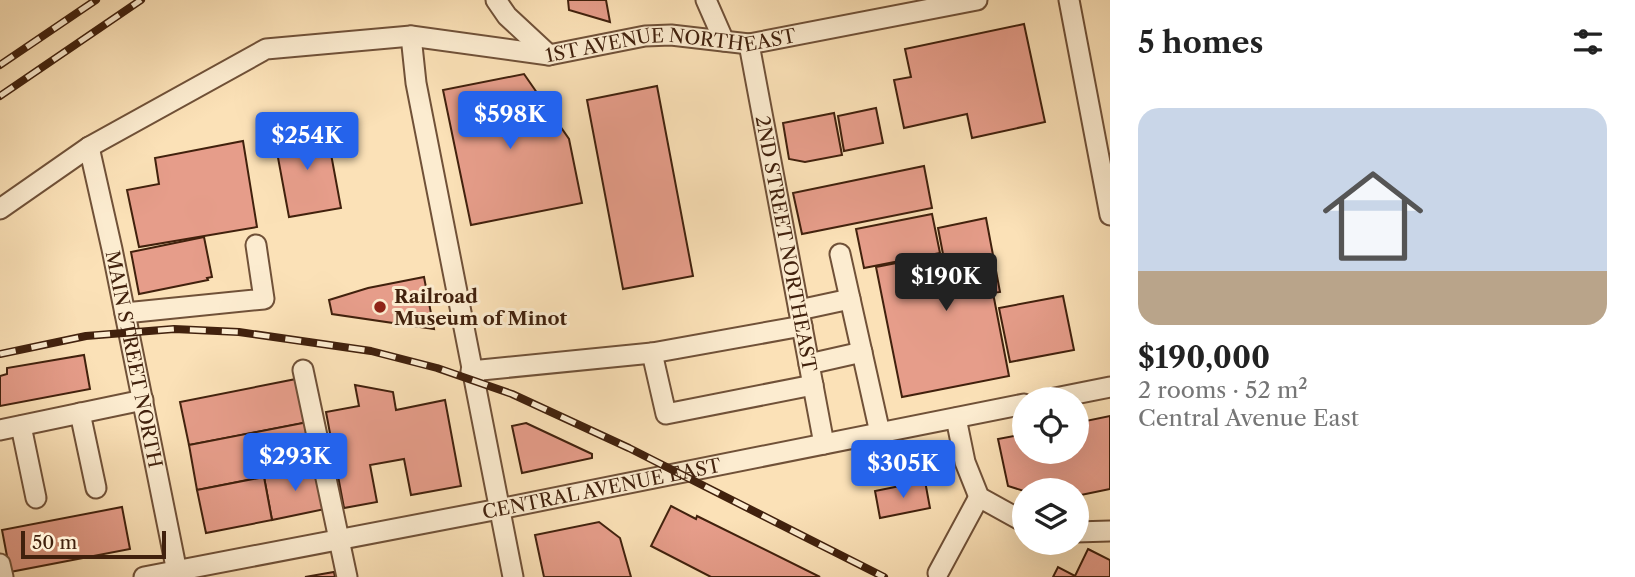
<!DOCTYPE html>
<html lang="en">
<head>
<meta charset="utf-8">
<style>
	:root { --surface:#fff; --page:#f6f6f6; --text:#222; --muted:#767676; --line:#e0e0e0; --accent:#2563eb }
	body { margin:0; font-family:"Libre Caslon Text",serif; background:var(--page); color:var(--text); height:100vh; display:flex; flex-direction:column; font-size:26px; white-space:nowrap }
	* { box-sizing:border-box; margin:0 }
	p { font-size:23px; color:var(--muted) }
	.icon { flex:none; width:38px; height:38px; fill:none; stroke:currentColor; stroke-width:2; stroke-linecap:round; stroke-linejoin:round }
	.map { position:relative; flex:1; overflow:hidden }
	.side { display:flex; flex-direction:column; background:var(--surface); width:525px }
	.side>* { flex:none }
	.controls { position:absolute; left:1012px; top:387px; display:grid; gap:14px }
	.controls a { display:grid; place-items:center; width:77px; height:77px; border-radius:50%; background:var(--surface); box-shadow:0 7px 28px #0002; font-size:35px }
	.scale { position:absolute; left:21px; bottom:18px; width:145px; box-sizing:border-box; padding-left:7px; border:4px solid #41210d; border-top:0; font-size:19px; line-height:24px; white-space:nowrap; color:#41210d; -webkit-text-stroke:5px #fcecd0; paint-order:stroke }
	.price { position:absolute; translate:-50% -60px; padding:0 16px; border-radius:7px; background:var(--accent); color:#fff; font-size:23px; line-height:46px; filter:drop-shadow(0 2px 4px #0008) }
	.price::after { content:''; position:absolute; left:50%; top:42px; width:21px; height:16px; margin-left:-10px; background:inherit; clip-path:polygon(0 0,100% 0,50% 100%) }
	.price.selected { background:#222; color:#fff }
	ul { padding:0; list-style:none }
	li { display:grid; align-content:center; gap:14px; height:371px; padding:0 28px }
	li+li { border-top:2px solid var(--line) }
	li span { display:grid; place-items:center; height:217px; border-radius:21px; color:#555 }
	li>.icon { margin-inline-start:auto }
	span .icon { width:126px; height:126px; fill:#fffc; stroke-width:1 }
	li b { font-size:30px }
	h2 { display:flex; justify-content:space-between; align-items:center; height:84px; padding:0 28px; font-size:30px }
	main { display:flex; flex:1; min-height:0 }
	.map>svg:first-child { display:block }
</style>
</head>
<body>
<main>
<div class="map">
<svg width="1110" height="577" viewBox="0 0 1110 577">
	<rect width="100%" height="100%" fill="#fbe1b7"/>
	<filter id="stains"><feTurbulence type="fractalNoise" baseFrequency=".00286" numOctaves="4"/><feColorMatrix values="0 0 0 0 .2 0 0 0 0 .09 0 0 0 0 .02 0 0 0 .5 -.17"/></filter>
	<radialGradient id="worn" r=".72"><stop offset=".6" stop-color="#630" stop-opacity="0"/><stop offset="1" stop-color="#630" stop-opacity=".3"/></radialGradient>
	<g fill="#e69d8a" stroke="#41210d" stroke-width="2">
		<polygon points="568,0 606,0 610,22 569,10"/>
		<polygon points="1024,24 1045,122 972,138 967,114 904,128 894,80 911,77 905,49"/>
		<polygon points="524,74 569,139 582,203 471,225 443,90"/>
		<polygon points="657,86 693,276 623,289 587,100"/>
		<polygon points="876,108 883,143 844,151 838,116"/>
		<polygon points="834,113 842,155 805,162 789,159 783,123"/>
		<polygon points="326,127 341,208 289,217 274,136"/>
		<polygon points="243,141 257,227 139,247 127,190 159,184 155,158"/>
		<polygon points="924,166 932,208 802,234 793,193"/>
		<polygon points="932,214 940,253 864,268 856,229"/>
		<polygon points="986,218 1000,292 993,293 1009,376 902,397 876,267 943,254 938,228"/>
		<polygon points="204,237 212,277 207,278 208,280 139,294 131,252"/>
		<polygon points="424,277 434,329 332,314 329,300 368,288"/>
		<polygon points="1063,296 1074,350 1010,362 999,308"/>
		<polygon points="84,355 90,389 0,406 0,376 7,374 7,368"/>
		<polygon points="296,379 304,423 189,445 180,402"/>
		<polygon points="355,385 393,392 396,410 445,400 461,486 411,495 404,459 370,465 377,502 344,508 326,412 359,406"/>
		<polygon points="1110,416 1110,489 1076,496 1076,490 1024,491 1008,486 998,439 1024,434 1024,452 1076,452 1076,423"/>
		<polygon points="308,422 317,466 197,490 189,445"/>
		<polygon points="526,423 592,454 592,458 522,473 512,426"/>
		<polygon points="317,466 325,509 272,520 264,477"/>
		<polygon points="264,477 272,520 206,533 197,490"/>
		<polygon points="925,481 930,508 880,518 875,491"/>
		<polygon points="671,506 696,519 697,516 820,577 711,577 651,546"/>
		<polygon points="122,507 130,549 10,572 2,530"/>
		<polygon points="599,522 620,538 631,577 544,577 535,535"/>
		<polygon points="1088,549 1110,560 1110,577 1053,577 1058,567 1075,576"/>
		<polygon points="334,572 335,577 305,577"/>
	</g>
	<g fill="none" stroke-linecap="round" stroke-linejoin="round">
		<defs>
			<g id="minor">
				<polyline points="496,0 507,16 549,55"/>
				<polyline points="706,0 724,41"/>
				<polyline points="1069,0 1110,215"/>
				<polyline points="411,36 416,83 513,577"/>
				<path id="s1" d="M749 44 824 444"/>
				<path id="s2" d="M89 147 112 249 178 577"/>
				<path id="s3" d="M0 209 89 147 266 49 411 36 549 55 645 36 671 35 749 44 977 0"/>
				<polyline points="840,254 880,433"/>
				<polyline points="799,310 850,299"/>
				<polyline points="125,313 264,299 256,245"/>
				<polyline points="652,353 666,414 813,385"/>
				<polyline points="809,364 862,352"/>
				<polyline points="303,370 347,577"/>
				<polyline points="471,371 652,353 802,326"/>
				<polyline points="1050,399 1110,387"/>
				<polyline points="80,413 96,488"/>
				<polyline points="956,418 965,462 979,497 1024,522"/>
				<polyline points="21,426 36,498"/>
				<polyline points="0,430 143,400"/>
				<polyline points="1076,532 1110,531"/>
				<polyline points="0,564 3,577"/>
				<polyline points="938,573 979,497"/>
				<path id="s4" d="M144 577 499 509 1024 404"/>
			</g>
		</defs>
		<use href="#minor" stroke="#705138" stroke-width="23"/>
		<use href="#minor" stroke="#fcecd0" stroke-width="19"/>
		<defs>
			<g id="rail">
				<polyline points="0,65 96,0"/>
				<polyline points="0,96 141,0"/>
				<polyline points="0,354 86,336 174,329 239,332 371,351 437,368 512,394 629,448 884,577"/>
			</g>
		</defs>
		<use href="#rail" stroke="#41210d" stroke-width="8"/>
		<use href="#rail" stroke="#fcecd0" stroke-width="5" stroke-dasharray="16" stroke-linecap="butt"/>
	</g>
	<circle fill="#8f2418" stroke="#fcecd0" stroke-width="2.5" cx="380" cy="307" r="7"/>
	<g text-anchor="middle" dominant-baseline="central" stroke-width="6" stroke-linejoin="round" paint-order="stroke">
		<g font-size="19" fill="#41210d" stroke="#fcecd0">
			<text stroke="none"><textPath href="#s3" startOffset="719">1ST AVENUE NORTHEAST</textPath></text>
			<text stroke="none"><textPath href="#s1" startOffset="203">2ND STREET NORTHEAST</textPath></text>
			<text stroke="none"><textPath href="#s2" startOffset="217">MAIN STREET NORTH</textPath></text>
			<text stroke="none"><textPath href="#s4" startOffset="466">CENTRAL AVENUE EAST</textPath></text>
		</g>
		<g font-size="19" font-weight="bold" fill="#41210d" stroke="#fcecd0" text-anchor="start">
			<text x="394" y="296">Railroad<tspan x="394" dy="22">Museum of Minot</tspan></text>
		</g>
	</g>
	<rect width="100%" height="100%" filter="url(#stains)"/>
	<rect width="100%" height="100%" fill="url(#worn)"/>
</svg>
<div class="controls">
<a><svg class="icon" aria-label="locate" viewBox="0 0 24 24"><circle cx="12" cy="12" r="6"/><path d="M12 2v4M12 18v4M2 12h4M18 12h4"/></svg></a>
<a><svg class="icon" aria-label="layers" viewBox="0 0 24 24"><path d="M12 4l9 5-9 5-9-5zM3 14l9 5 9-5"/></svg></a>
</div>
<div class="scale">50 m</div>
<b class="price" style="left:510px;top:151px">$598K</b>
<b class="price" style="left:307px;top:172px">$254K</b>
<b class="price selected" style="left:946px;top:313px">$190K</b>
<b class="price" style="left:295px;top:493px">$293K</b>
<b class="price" style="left:903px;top:500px">$305K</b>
</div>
<section class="side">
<h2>5 homes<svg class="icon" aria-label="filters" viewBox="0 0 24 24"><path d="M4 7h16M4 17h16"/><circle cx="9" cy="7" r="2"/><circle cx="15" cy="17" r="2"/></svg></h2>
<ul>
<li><span style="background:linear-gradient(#c9d6e8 75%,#b9a48a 0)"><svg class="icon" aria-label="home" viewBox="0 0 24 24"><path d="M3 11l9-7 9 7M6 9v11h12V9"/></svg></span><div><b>$190,000</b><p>2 rooms · 52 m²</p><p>Central Avenue East</p></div></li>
</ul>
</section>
</main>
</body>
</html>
